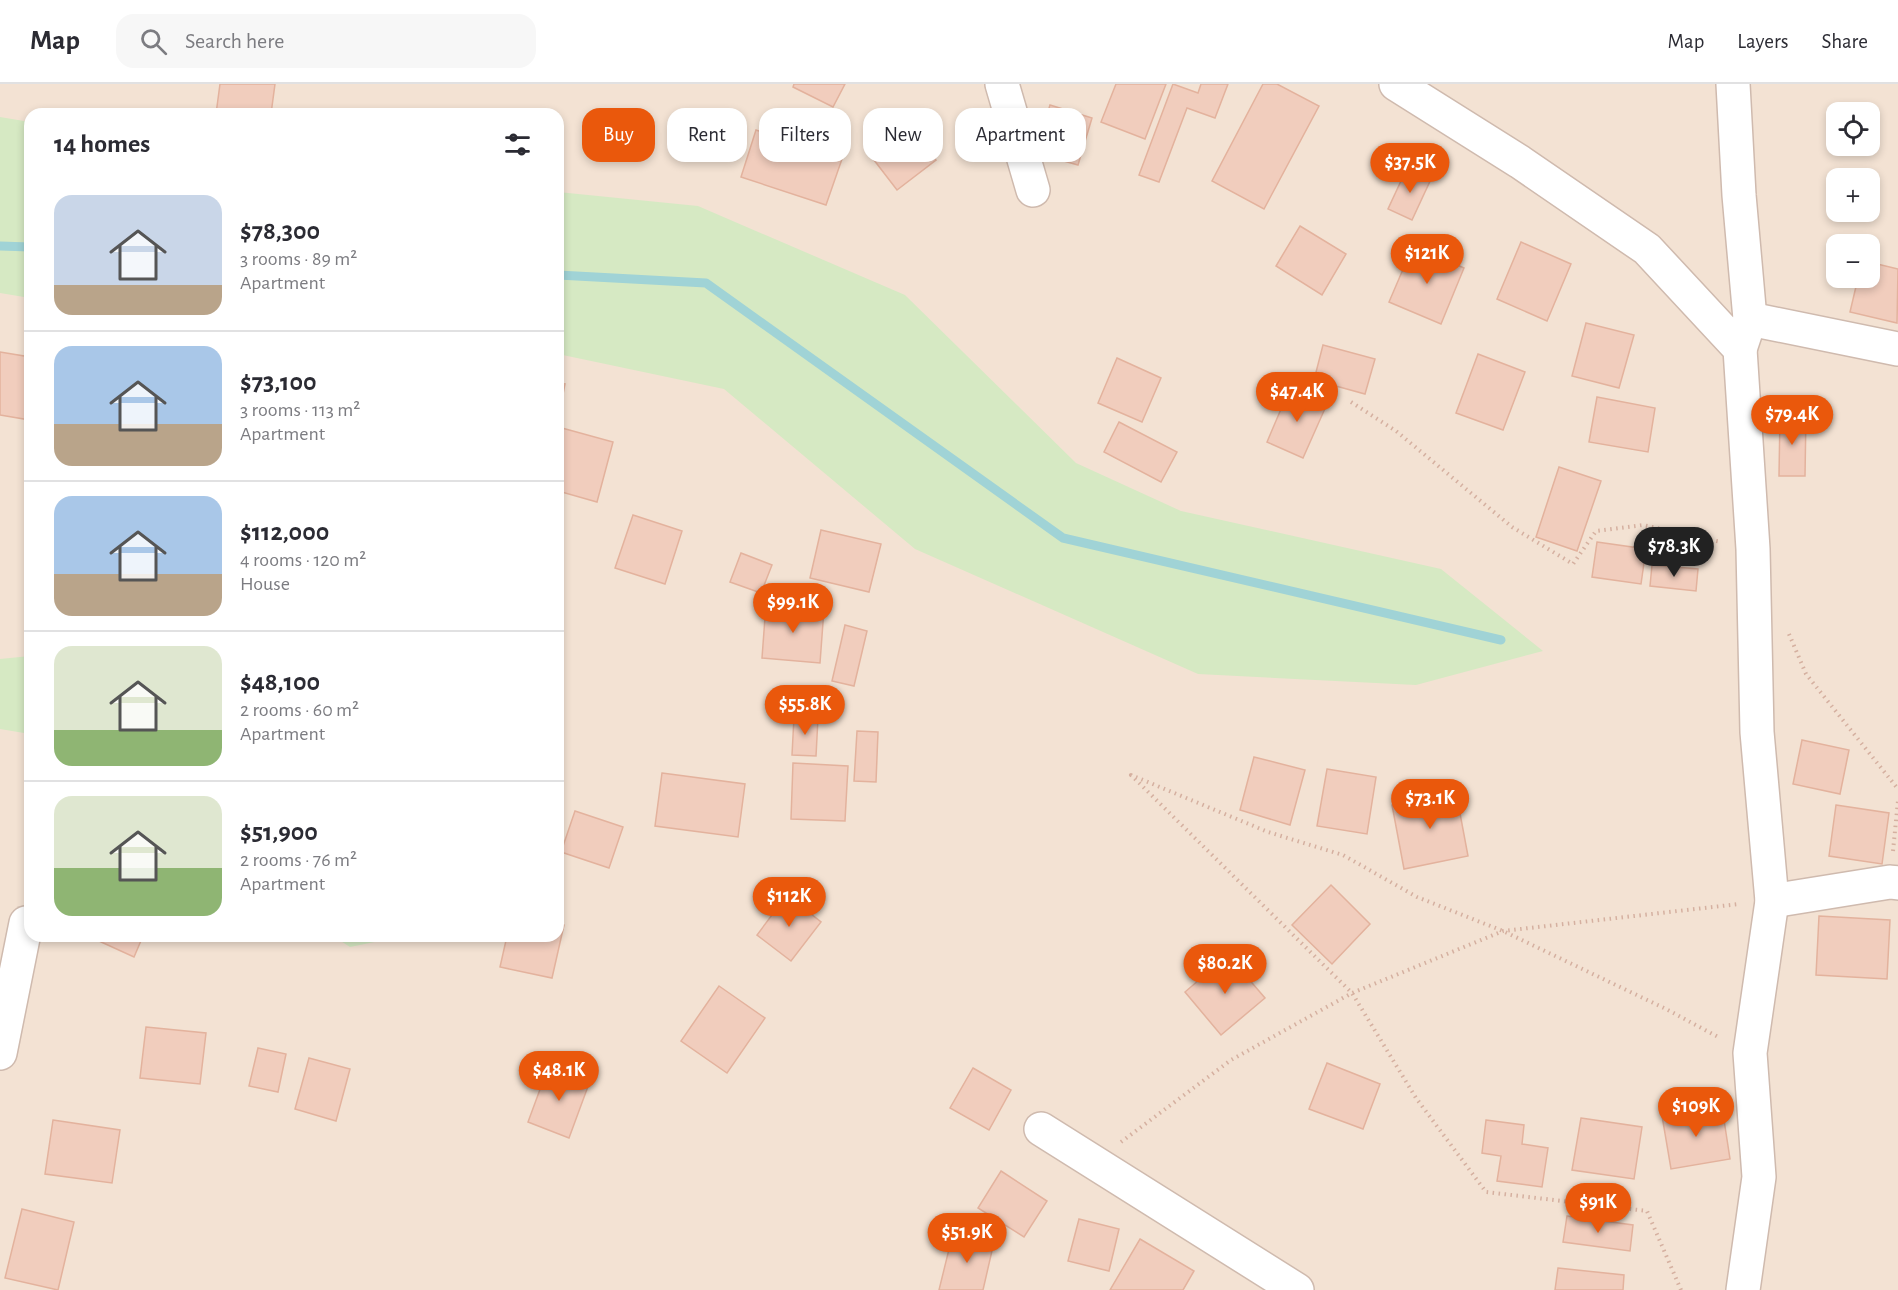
<!DOCTYPE html>
<html lang="en">
<head>
<meta charset="utf-8">
<style>
	:root { --surface:#fff; --page:#f7f7f7; --text:#2b2b33; --muted:#7c7c81; --line:#e1e1e2; --accent:#ea580c }
	body { margin:0; font-family:"Alegreya Sans",sans-serif; background:var(--page); color:var(--text); height:100vh; display:flex; flex-direction:column; font-size:22px; white-space:nowrap }
	* { box-sizing:border-box; margin:0 }
	p { font-size:20px; color:var(--muted) }
	.icon { flex:none; width:33px; height:33px; fill:none; stroke:currentColor; stroke-width:2; stroke-linecap:round; stroke-linejoin:round }
	.map { position:relative; flex:1; overflow:hidden }
	.panel { position:absolute; left:24px; top:24px; width:540px; height:834px; display:flex; flex-direction:column; background:var(--surface); border-radius:18px; box-shadow:0 3px 9px #0003 }
	.panel>* { flex:none }
	.banner { position:absolute; left:582px; top:24px; width:570px; height:54px; display:flex; gap:12px }
	.controls { position:absolute; left:1826px; top:18px; display:grid; gap:12px }
	.controls a { display:grid; place-items:center; width:54px; height:54px; border-radius:12px; background:var(--surface); box-shadow:0 3px 9px #0003; font-size:30px }
	.price { position:absolute; translate:-50% -51px; padding:0 14px; border-radius:21px; background:var(--accent); color:#fff; font-size:20px; line-height:39px; filter:drop-shadow(0 2px 3px #0008) }
	.price::after { content:''; position:absolute; left:50%; top:36px; width:18px; height:14px; margin-left:-9px; background:inherit; clip-path:polygon(0 0,100% 0,50% 100%) }
	.price.current { background:#222; color:#fff }
	ul { padding:0; list-style:none }
	li { display:flex; align-items:center; gap:18px; height:150px; padding:0 30px }
	li+li { border-top:2px solid var(--line) }
	li span { display:grid; place-items:center; flex:none; width:168px; height:120px; border-radius:18px; color:#555 }
	li>.icon { margin-inline-start:auto }
	span .icon { width:72px; height:72px; fill:#fffc; stroke-width:1 }
	li b { font-size:26px }
	h2 { display:flex; justify-content:space-between; align-items:center; height:72px; padding:0 30px; font-size:26px }
	.tag { padding:0 21px; border-radius:18px; background:var(--surface); box-shadow:0 3px 9px #0003; font-size:21px; line-height:54px }
	.tag.current { background:var(--accent); color:#fff }
	header { display:flex; align-items:center; gap:36px; box-sizing:border-box; height:84px; padding:0 30px; background:var(--surface); border-bottom:2px solid var(--line) }
	header strong { font-size:28px }
	nav { display:flex; gap:33px; margin-inline-start:auto; font-size:21px }
	.search { width:420px; height:54px; background:var(--page); display:flex; align-items:center; gap:15px; box-sizing:border-box; padding:0 21px; border-radius:18px; color:var(--muted); font-size:22px }
	.map>svg:first-child { display:block }
</style>
</head>
<body>
<header>
<strong>Map</strong>
<div class="search"><svg class="icon" aria-label="search" viewBox="0 0 24 24"><circle cx="10" cy="10" r="6"/><path d="M15 15l6 6"/></svg>Search here</div>
<nav><a>Map</a><a>Layers</a><a>Share</a></nav>
</header>
<div class="map">
<svg width="1898" height="1206" viewBox="0 0 1898 1206">
	<rect width="100%" height="100%" fill="#fcf1e4"/>
	<path fill="#f3e2d3" fill-rule="evenodd" d="M0 0H1898V1206H0ZM1836 28H1869V62H1836ZM30 30H558V852H30ZM1836 94H1869V128H1836ZM1836 160H1869V194H1836Z"/>
	<g fill="#d6e9c3">
		<polygon points="0,33 30,38 30,214 0,209"/>
		<polygon points="558,108 698,122 905,211 1076,379 1181,427 1441,485 1543,567 1416,601 1198,590 915,465 724,305 558,270"/>
		<polygon points="30,572 30,650 0,645 0,575"/>
		<polygon points="333,852 404,852 350,863"/>
	</g>
	<g fill="none" stroke-linecap="round" stroke-linejoin="round">
		<g stroke="#a0d3d6" stroke-width="9">
			<polyline points="0,162 30,163"/>
			<polyline points="558,191 706,199 1063,454 1501,556"/>
		</g>
	</g>
	<g fill="#f1cdbd" stroke="#e3b29d" stroke-width="1.5">
		<polygon points="220,0 275,0 271,30 216,30"/>
		<polygon points="794,0 845,0 833,23 793,3"/>
		<polygon points="1116,0 1166,0 1145,55 1101,38"/>
		<polygon points="1173,0 1198,9 1201,0 1228,0 1215,34 1187,24 1159,98 1139,91"/>
		<polygon points="1263,0 1277,0 1319,22 1264,125 1212,97"/>
		<polygon points="1050,21 1092,34 1078,81 1036,69"/>
		<polygon points="912,45 936,76 897,106 874,76"/>
		<polygon points="756,46 842,75 826,121 741,93"/>
		<polygon points="1407,84 1431,95 1412,136 1388,125"/>
		<polygon points="1300,142 1346,170 1322,211 1276,182"/>
		<polygon points="1521,158 1571,180 1547,237 1497,215"/>
		<polygon points="1413,162 1464,184 1441,240 1389,218"/>
		<polygon points="1869,178 1898,185 1897,239 1850,228 1858,194 1869,194"/>
		<polygon points="1586,239 1634,251 1619,304 1572,292"/>
		<polygon points="1323,261 1375,275 1365,310 1314,296"/>
		<polygon points="0,268 30,273 30,336 0,331"/>
		<polygon points="1478,270 1525,288 1503,346 1456,329"/>
		<polygon points="1117,274 1161,294 1142,338 1098,319"/>
		<polygon points="558,299 565,300 558,336"/>
		<polygon points="1290,304 1327,320 1303,374 1267,358"/>
		<polygon points="1597,313 1655,324 1648,368 1589,358"/>
		<polygon points="1780,331 1806,331 1805,392 1779,392"/>
		<polygon points="1119,338 1177,368 1161,398 1104,368"/>
		<polygon points="562,344 613,358 597,418 558,407 558,360"/>
		<polygon points="1559,383 1601,397 1577,467 1536,453"/>
		<polygon points="633,431 682,447 665,500 615,484"/>
		<polygon points="821,446 881,460 869,508 810,494"/>
		<polygon points="1597,458 1646,465 1641,500 1592,493"/>
		<polygon points="741,469 772,481 761,509 730,498"/>
		<polygon points="1652,481 1698,485 1696,507 1650,502"/>
		<polygon points="766,520 824,525 820,579 762,574"/>
		<polygon points="845,541 867,547 854,602 832,597"/>
		<polygon points="794,633 818,634 816,672 792,671"/>
		<polygon points="857,647 878,648 876,698 854,697"/>
		<polygon points="1802,656 1849,666 1840,710 1793,700"/>
		<polygon points="1254,673 1305,686 1290,741 1240,726"/>
		<polygon points="793,679 848,682 845,737 791,735"/>
		<polygon points="1327,685 1376,693 1367,750 1317,742"/>
		<polygon points="662,689 745,700 738,753 655,742"/>
		<polygon points="1456,708 1468,772 1404,785 1392,721"/>
		<polygon points="1836,721 1889,729 1882,780 1829,772"/>
		<polygon points="575,727 623,743 609,784 561,768"/>
		<polygon points="1331,801 1370,840 1332,880 1292,841"/>
		<polygon points="787,811 821,838 791,877 757,851"/>
		<polygon points="1819,832 1890,836 1887,895 1816,891"/>
		<polygon points="558,840 564,841 552,894 500,883 507,852 558,852"/>
		<polygon points="88,852 143,852 134,873"/>
		<polygon points="1228,871 1265,914 1221,951 1185,908"/>
		<polygon points="719,902 765,934 727,989 681,957"/>
		<polygon points="146,943 206,949 200,1000 140,994"/>
		<polygon points="258,964 286,970 278,1008 249,1002"/>
		<polygon points="309,974 350,985 336,1037 295,1025"/>
		<polygon points="1327,979 1380,1000 1363,1045 1309,1025"/>
		<polygon points="549,981 590,997 569,1054 528,1038"/>
		<polygon points="973,984 1011,1006 989,1046 950,1024"/>
		<polygon points="1722,1023 1730,1075 1671,1085 1662,1032"/>
		<polygon points="1581,1034 1642,1043 1634,1095 1572,1086"/>
		<polygon points="53,1036 120,1046 112,1099 45,1090"/>
		<polygon points="1486,1036 1524,1041 1522,1060 1548,1064 1542,1103 1497,1097 1501,1072 1482,1069"/>
		<polygon points="1001,1087 1047,1117 1024,1153 978,1124"/>
		<polygon points="22,1125 74,1138 58,1206 5,1194"/>
		<polygon points="1567,1132 1633,1141 1630,1167 1563,1158"/>
		<polygon points="1079,1135 1119,1145 1109,1187 1068,1177"/>
		<polygon points="953,1149 994,1158 983,1206 939,1206"/>
		<polygon points="1140,1155 1194,1187 1183,1206 1110,1206"/>
		<polygon points="1558,1184 1624,1191 1623,1206 1555,1206"/>
	</g>
	<g fill="none" stroke-linecap="round" stroke-linejoin="round">
		<defs>
			<g id="minor">
				<polyline points="1002,0 1033,106"/>
				<polyline points="1396,0 1520,78 1647,165 1740,265 1753,465 1757,648 1772,817 1750,969 1759,1093 1743,1206"/>
				<polyline points="1733,0 1739,111 1750,235 1740,265"/>
				<polyline points="1750,235 1898,265"/>
				<polyline points="1772,817 1890,798 1898,799"/>
				<polyline points="0,969 26,839"/>
				<polyline points="1041,1045 1297,1206"/>
			</g>
		</defs>
		<use href="#minor" stroke="#cfbaae" stroke-width="36"/>
		<g stroke="#d5b0a0" stroke-width="4" stroke-dasharray="1.5 4.5" stroke-linecap="butt">
			<polyline points="1351,318 1396,347 1512,443 1573,480 1596,447 1643,441 1721,458"/>
			<polyline points="1789,550 1806,590 1898,705"/>
			<polyline points="1893,767 1898,717"/>
			<polyline points="1121,1058 1231,976 1352,909 1503,847 1739,820"/>
			<polyline points="1681,1206 1647,1127 1486,1108 1416,1014 1352,909 1131,691 1268,748 1343,771 1417,813 1503,847 1666,925 1720,954"/>
		</g>
		<use href="#minor" stroke="#fff" stroke-width="33"/>
	</g>
</svg>
<div class="controls">
<a><svg class="icon" aria-label="locate" viewBox="0 0 24 24"><circle cx="12" cy="12" r="6"/><path d="M12 2v4M12 18v4M2 12h4M18 12h4"/></svg></a>
<a>+</a>
<a>−</a>
</div>
<b class="price" style="left:1410px;top:110px">$37.5K</b>
<b class="price" style="left:1427px;top:201px">$121K</b>
<b class="price" style="left:1297px;top:339px">$47.4K</b>
<b class="price" style="left:1792px;top:362px">$79.4K</b>
<b class="price current" style="left:1674px;top:494px">$78.3K</b>
<b class="price" style="left:793px;top:550px">$99.1K</b>
<b class="price" style="left:805px;top:652px">$55.8K</b>
<b class="price" style="left:1430px;top:746px">$73.1K</b>
<b class="price" style="left:789px;top:844px">$112K</b>
<b class="price" style="left:1225px;top:911px">$80.2K</b>
<b class="price" style="left:559px;top:1018px">$48.1K</b>
<b class="price" style="left:1696px;top:1054px">$109K</b>
<b class="price" style="left:1598px;top:1150px">$91K</b>
<b class="price" style="left:967px;top:1180px">$51.9K</b>
<div class="banner">
<a class="tag current">Buy</a>
<a class="tag">Rent</a>
<a class="tag">Filters</a>
<a class="tag">New</a>
<a class="tag">Apartment</a>
</div>
<section class="panel">
<h2>14 homes<svg class="icon" aria-label="filters" viewBox="0 0 24 24"><path d="M4 7h16M4 17h16"/><circle cx="9" cy="7" r="2"/><circle cx="15" cy="17" r="2"/></svg></h2>
<ul>
<li><span style="background:linear-gradient(#c9d6e8 75%,#b9a48a 0)"><svg class="icon" aria-label="home" viewBox="0 0 24 24"><path d="M3 11l9-7 9 7M6 9v11h12V9"/></svg></span><div><b>$78,300</b><p>3 rooms · 89 m²</p><p>Apartment</p></div></li>
<li><span style="background:linear-gradient(#a9c7e8 65%,#b9a48a 0)"><svg class="icon" aria-label="home" viewBox="0 0 24 24"><path d="M3 11l9-7 9 7M6 9v11h12V9"/></svg></span><div><b>$73,100</b><p>3 rooms · 113 m²</p><p>Apartment</p></div></li>
<li><span style="background:linear-gradient(#a9c7e8 65%,#b9a48a 0)"><svg class="icon" aria-label="home" viewBox="0 0 24 24"><path d="M3 11l9-7 9 7M6 9v11h12V9"/></svg></span><div><b>$112,000</b><p>4 rooms · 120 m²</p><p>House</p></div></li>
<li><span style="background:linear-gradient(#dfe7d0 70%,#8fb573 0)"><svg class="icon" aria-label="home" viewBox="0 0 24 24"><path d="M3 11l9-7 9 7M6 9v11h12V9"/></svg></span><div><b>$48,100</b><p>2 rooms · 60 m²</p><p>Apartment</p></div></li>
<li><span style="background:linear-gradient(#dfe7d0 60%,#8fb573 0)"><svg class="icon" aria-label="home" viewBox="0 0 24 24"><path d="M3 11l9-7 9 7M6 9v11h12V9"/></svg></span><div><b>$51,900</b><p>2 rooms · 76 m²</p><p>Apartment</p></div></li>
</ul>
</section>
</div>
</body>
</html>
